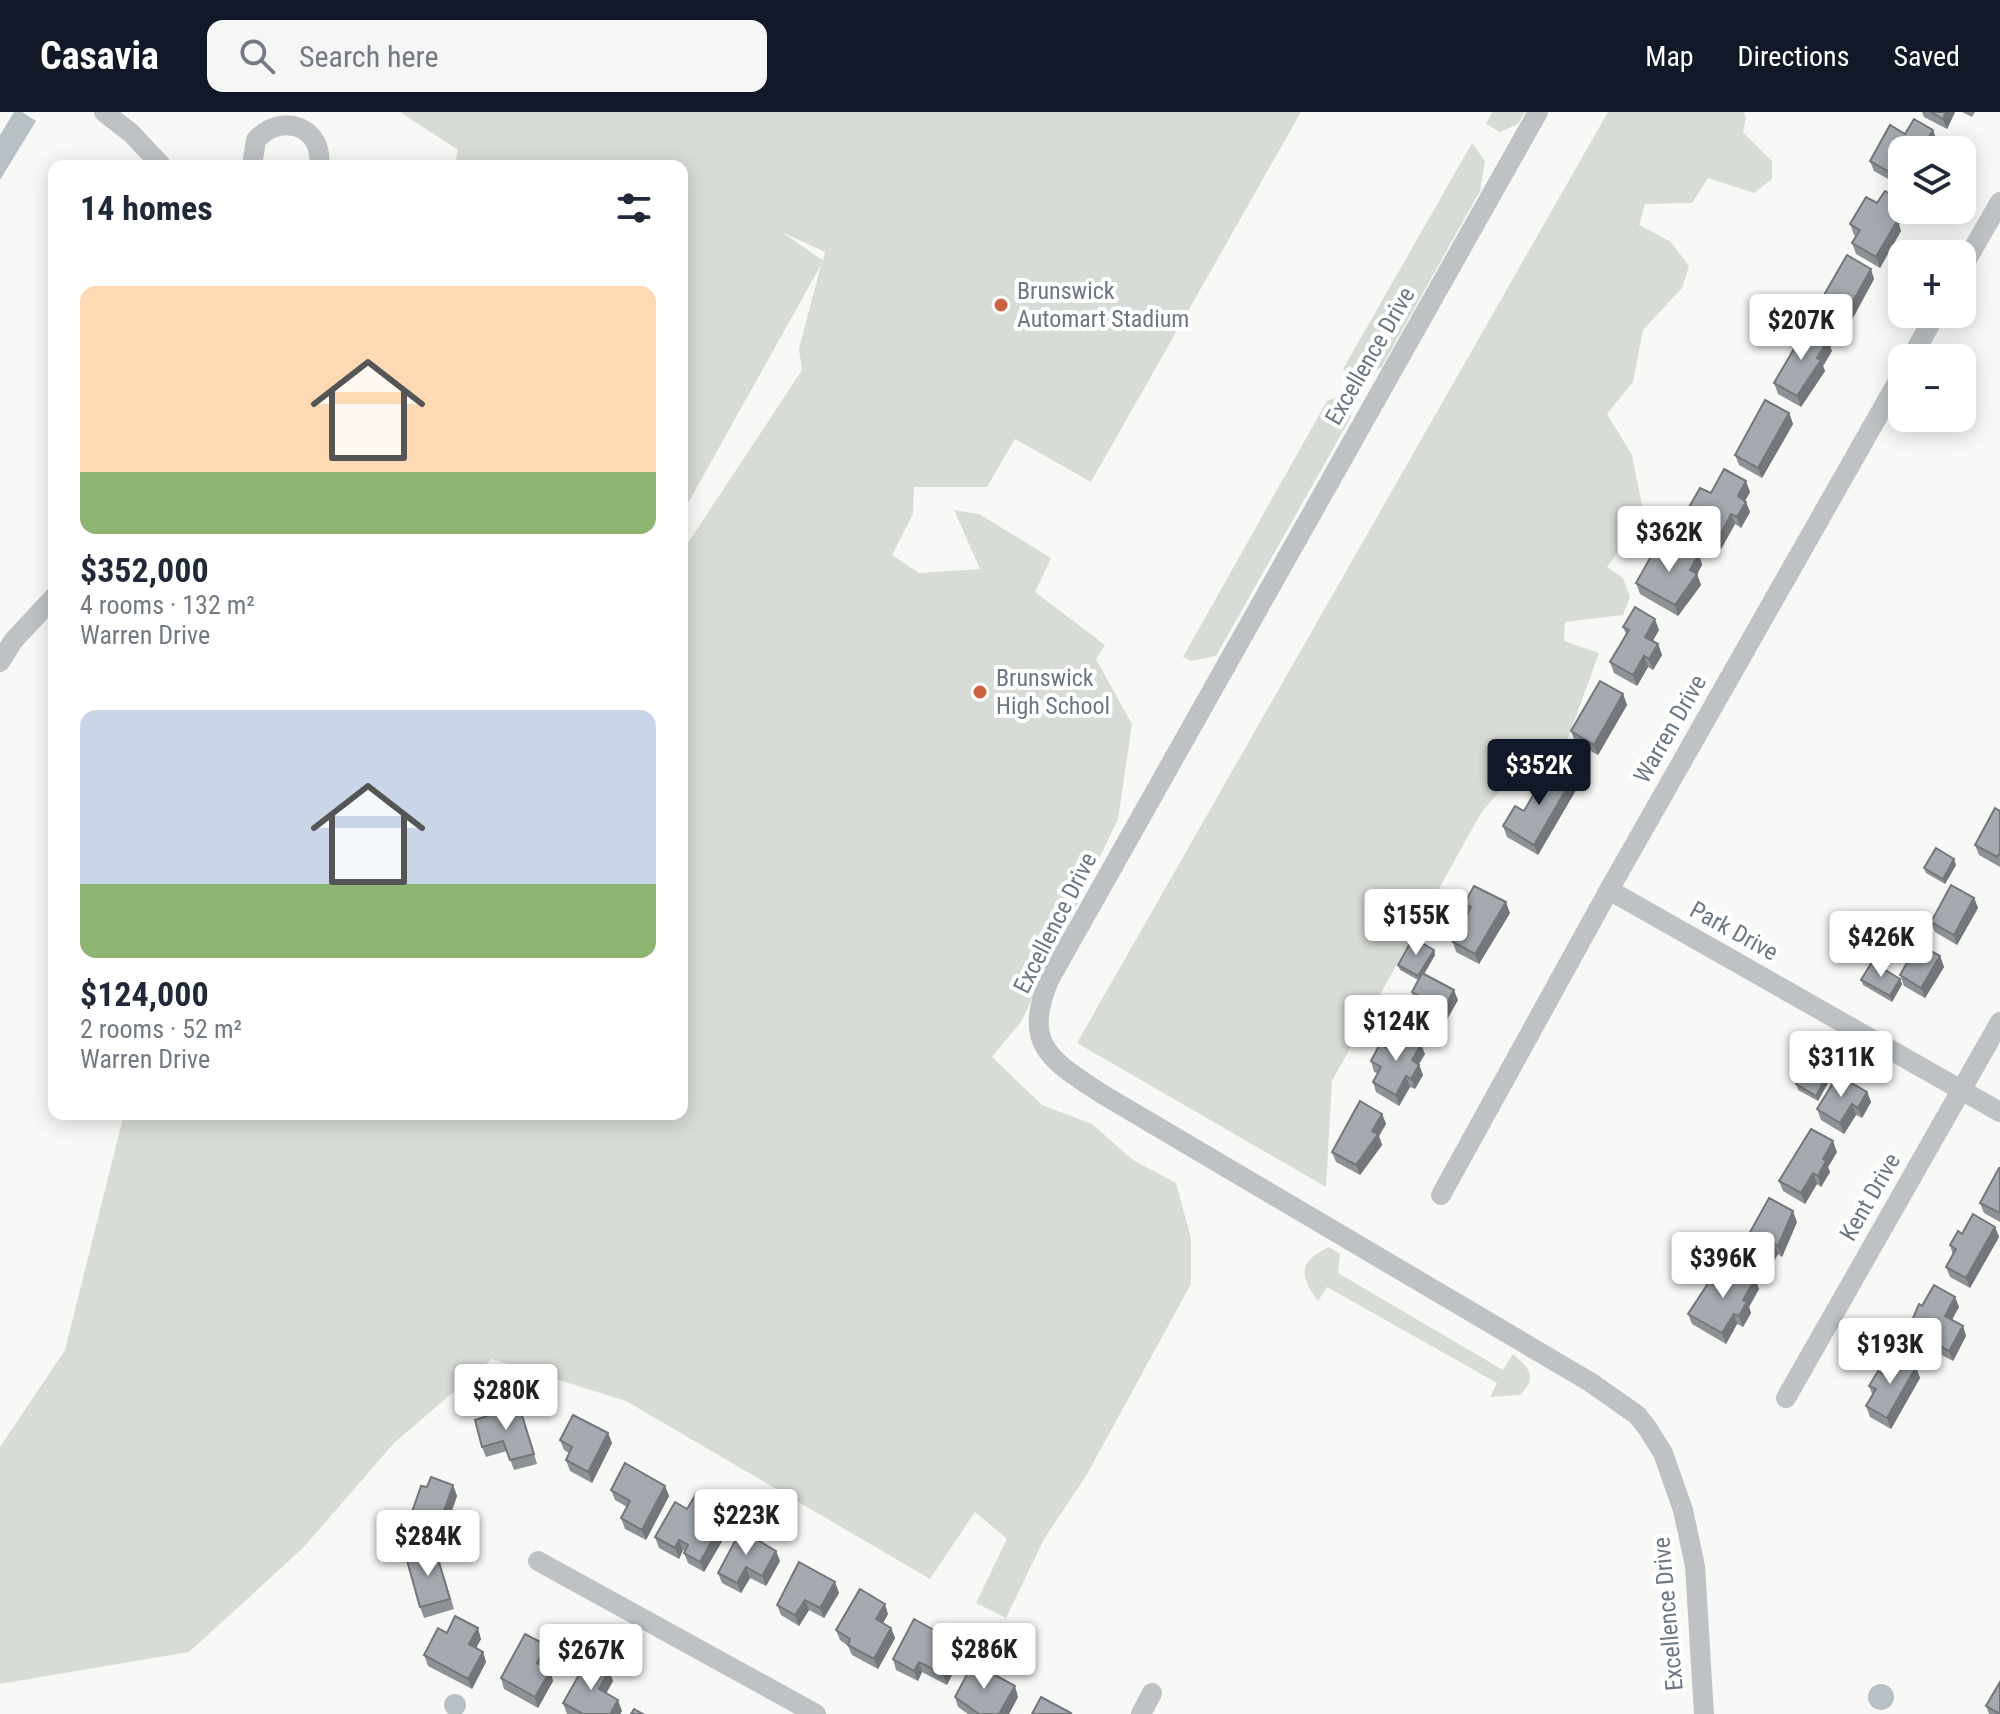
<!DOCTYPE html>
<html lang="en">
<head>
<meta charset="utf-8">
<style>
	:root { --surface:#fff; --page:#f6f6f7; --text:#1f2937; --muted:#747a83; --accent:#111827 }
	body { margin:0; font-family:"Roboto Condensed",sans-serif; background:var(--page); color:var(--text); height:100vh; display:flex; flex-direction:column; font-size:30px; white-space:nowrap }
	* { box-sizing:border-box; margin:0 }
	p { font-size:26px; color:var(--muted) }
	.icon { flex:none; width:44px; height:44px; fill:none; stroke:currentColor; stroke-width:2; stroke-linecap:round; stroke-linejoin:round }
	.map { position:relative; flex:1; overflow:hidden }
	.panel { position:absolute; left:48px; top:48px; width:640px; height:960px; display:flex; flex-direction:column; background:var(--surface); border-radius:16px; box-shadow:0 4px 20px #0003 }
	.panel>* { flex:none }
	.tools { position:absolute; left:1888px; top:24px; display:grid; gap:16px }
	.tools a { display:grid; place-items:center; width:88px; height:88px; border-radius:16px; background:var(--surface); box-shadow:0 4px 20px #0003; font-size:40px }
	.price { position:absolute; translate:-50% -68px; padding:0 18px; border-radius:8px; background:#fff; color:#222; font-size:26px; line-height:52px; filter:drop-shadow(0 2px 4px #0008) }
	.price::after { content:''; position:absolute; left:50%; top:48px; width:24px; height:18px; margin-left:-12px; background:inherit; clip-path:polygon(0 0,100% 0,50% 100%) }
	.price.active { background:var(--accent); color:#fff }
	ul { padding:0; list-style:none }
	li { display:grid; align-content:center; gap:16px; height:424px; padding:0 32px }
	li span { display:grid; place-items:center; height:248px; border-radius:16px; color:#555 }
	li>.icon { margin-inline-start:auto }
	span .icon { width:144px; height:144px; fill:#fffc; stroke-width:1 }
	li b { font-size:34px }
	h2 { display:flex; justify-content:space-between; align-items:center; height:96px; padding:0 32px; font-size:34px }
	header { display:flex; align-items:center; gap:48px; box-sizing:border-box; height:112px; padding:0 40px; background:var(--accent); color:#fff }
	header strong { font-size:38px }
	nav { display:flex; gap:44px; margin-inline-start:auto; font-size:28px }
	.search { width:560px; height:72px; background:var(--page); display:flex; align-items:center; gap:20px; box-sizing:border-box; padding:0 28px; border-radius:16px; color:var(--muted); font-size:30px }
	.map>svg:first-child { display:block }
</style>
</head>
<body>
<header>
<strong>Casavia</strong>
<div class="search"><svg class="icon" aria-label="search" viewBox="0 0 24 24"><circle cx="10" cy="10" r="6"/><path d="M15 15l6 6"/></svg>Search here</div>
<nav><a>Map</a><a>Directions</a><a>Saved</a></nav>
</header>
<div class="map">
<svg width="2000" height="1602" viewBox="0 0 2000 1602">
	<rect width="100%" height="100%" fill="#f8f8f6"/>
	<g fill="#d8dcd6" fill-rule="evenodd">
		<path d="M400 0H1301L1091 370 1015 327 987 375H914L913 402 892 443 919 461 980 457 954 398 979 402 1051 446 1035 480 1105 533 1096 547 1132 612 1118 707 1021 910 992 945 1042 993 1092 1012 1133 1048 1176 1071 1191 1126V1172L1086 1364 1044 1427 1006 1506 976 1491 1007 1427 975 1400 930 1467 626 1289 492 1247 394 1331 303 1436 189 1540 0 1572V1335L65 1238 124 1002H682V440L802 258 799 237 821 153 682 402V54H454L458 38ZM782 120 825 140 823 148H822Z"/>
		<polygon points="1492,0 1525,0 1518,12 1500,20 1486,12"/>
		<polygon points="1608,0 1744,0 1746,6 1743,20 1772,49 1772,67 1754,81 1708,66 1692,91 1645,92 1639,113 1671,130 1689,154 1682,176 1643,218 1633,270 1607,302 1632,343 1644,404 1607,455 1623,466 1630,485 1623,503 1565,510 1564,529 1599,541 1565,634 1517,659 1481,701 1332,969 1326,1075 1077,931"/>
		<polygon points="1472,31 1485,49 1480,79 1381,256 1353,267 1343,257"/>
		<polygon points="1337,285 1351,296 1351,305 1216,544 1191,549 1183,545 1327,289"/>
		<path d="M1329 1135 1340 1142 1338 1161 1503 1258 1513 1242C1530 1257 1538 1265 1520 1283L1490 1285 1497 1271 1327 1175 1318 1189C1299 1163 1298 1150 1329 1135Z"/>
	</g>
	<g fill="#b7c0c5">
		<polygon points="14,0 22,0 36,9 0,68 0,23"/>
		<circle cx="1881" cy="1585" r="13"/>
		<circle cx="455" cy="1593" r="11"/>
	</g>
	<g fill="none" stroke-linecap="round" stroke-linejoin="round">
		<g stroke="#bec2c5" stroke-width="20">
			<polyline points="104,0 131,21 162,54"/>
			<path d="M1538 0 1049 868C1022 934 1051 948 1102 982L1590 1270 1637 1303 1648 1317 1663 1341 1683 1398 1695 1454 1704 1602"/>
			<path d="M252 54 256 28C281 0 324 14 319 54"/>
			<polyline points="1962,156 2000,90"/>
			<polyline points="1911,246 1936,202"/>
			<polyline points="0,550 13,529 54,485"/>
			<polyline points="1609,778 2000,1000"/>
			<polyline points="1441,1083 1609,778 1902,262"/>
			<polyline points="1786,1286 2000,910"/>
			<polyline points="538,1449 816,1602"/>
			<polyline points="1141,1602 1152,1581"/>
		</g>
	</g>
	<g fill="#8d9297">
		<polygon points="1922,0 1955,0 1947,17 1924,5"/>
		<polygon points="1962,0 1975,0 1972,5"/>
		<polygon points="1905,22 1937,29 1902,38 1902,75 1874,59 1870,49"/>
		<polygon points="1877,91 1906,100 1899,113 1901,119 1880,156 1856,142 1852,131 1856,125 1854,123 1850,112"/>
		<polygon points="1874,167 1842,226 1817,213 1813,202"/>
		<polygon points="1832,239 1823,254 1825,259 1801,295 1778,282 1774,271"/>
		<polygon points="1789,301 1793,312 1762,366 1739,353 1735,343"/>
		<polygon points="1750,380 1745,389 1750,400 1741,416 1735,412 1721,437 1697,424 1693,413 1695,410 1692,408 1688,397 1711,381"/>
		<polygon points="1699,442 1702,453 1697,462 1701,473 1678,504 1640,482 1636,471 1670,448"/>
		<polygon points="1623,515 1659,518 1652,529 1658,532 1662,543 1653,558 1648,555 1637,574 1614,561 1610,550 1626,522"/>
		<polygon points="1623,582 1627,593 1598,643 1575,630 1571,619"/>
		<polygon points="1576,678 1538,743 1507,725 1503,714 1524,699"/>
		<polygon points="2000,699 2000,755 1979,743 1975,733"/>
		<polygon points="1956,753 1945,772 1926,761 1924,756"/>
		<polygon points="1974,786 1978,796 1957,833 1935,820 1931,810"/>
		<polygon points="1464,792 1510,801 1479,852 1456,840 1453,830 1468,801"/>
		<polygon points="1434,838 1435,843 1424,862 1458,888 1438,923 1417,911 1413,900 1417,892 1415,891 1412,880 1418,868 1400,858 1398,853"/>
		<polygon points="1940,844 1944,855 1925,886 1904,874 1900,863"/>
		<polygon points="1900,867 1902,872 1892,890 1863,873 1861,868"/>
		<polygon points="1390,938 1425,942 1419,952 1423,963 1415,977 1410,975 1399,994 1376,980 1373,970 1377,961 1374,960 1371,949"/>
		<polygon points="1827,964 1829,969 1818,989 1798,978 1796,972"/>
		<polygon points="1867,980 1871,990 1862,1006 1856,1003 1844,1022 1821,1008 1817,997"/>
		<polygon points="1382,1002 1386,1012 1379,1024 1382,1033 1360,1063 1336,1050 1332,1040"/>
		<polygon points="1837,1040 1828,1055 1830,1060 1821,1075 1817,1072 1805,1092 1783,1079 1779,1069"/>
		<polygon points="2000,1056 2000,1110 1984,1101 1980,1091"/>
		<polygon points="1797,1110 1782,1145 1778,1142 1767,1161 1744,1148 1740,1138"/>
		<polygon points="1995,1115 1999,1125 1970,1176 1950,1165 1946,1155 1953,1143 1950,1133 1962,1122"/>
		<polygon points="1755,1167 1759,1177 1749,1195 1751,1201 1743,1215 1737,1212 1726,1232 1692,1212 1688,1202 1719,1175"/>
		<polygon points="1955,1185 1959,1195 1952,1208 1963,1214 1966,1224 1953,1249 1936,1240 1931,1248 1909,1235 1905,1225 1922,1194"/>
		<polygon points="1916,1255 1920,1266 1891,1317 1870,1305 1866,1294 1873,1284 1869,1274 1883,1262"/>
		<polygon points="523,1304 537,1352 514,1358 507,1339 486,1345 482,1335"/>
		<polygon points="608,1321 612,1331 592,1371 570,1359 566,1348 569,1341 564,1338 560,1328"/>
		<polygon points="453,1373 457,1384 440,1433 412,1423 408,1412 427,1375"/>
		<polygon points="665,1374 669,1384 646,1428 625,1417 621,1406 627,1395 615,1388 611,1378"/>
		<polygon points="687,1397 721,1404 716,1413 724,1426 704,1460 688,1451 684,1441 685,1439 683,1438 679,1447 659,1436 655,1425"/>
		<polygon points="776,1439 780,1449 766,1474 750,1466 741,1481 722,1471 718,1461"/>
		<polygon points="439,1448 454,1497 424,1506 420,1495"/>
		<polygon points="835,1470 839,1481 824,1506 809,1498 799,1514 781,1503 777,1493"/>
		<polygon points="888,1502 883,1511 891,1516 895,1526 878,1557 852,1543 848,1534 840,1528 836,1518"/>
		<polygon points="447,1521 481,1527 476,1536 483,1540 486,1550 472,1577 428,1554 424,1543"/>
		<polygon points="546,1533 550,1544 544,1556 550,1559 553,1569 538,1596 504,1577 501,1566"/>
		<polygon points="962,1542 947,1573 922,1560 918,1569 896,1558 893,1547"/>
		<polygon points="609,1559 613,1569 606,1582 622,1599 620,1602 567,1602 563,1591"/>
		<polygon points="955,1585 1018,1585 1009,1602 968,1602 958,1595"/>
		<polygon points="1986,1594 2000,1602 1989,1602"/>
	</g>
	<g fill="#73777b">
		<polygon points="1946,0 1955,0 1947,17 1943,7"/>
		<polygon points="1933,18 1937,29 1931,38 1925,38 1924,34"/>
		<polygon points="1902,91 1902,98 1906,98 1906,100 1899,113 1901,119 1880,156 1876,145 1893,106"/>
		<polygon points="1871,157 1874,167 1842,226 1838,216"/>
		<polygon points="1828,228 1832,239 1823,254 1825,259 1801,295 1797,284"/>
		<polygon points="1789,301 1793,312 1762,366 1758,356"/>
		<polygon points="1746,369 1750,380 1742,394 1738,384"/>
		<polygon points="1746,390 1750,400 1741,416 1737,405"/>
		<polygon points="1731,402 1735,412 1721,437 1718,427"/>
		<polygon points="1699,442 1702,453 1696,464 1697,462 1701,473 1678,504 1675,493 1690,458"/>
		<polygon points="1655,507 1659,518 1649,536 1645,525"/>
		<polygon points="1658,532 1662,543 1653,558 1649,547"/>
		<polygon points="1644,544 1648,555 1637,574 1633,563"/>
		<polygon points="1623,582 1627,593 1598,643 1594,633"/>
		<polygon points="1572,667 1576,678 1538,743 1534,733"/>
		<polygon points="1954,747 1956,753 1945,772 1943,767"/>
		<polygon points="1974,786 1978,796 1957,833 1954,823"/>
		<polygon points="1506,790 1510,801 1479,852 1475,842"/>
		<polygon points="1434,838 1435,843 1420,869 1418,864"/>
		<polygon points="1940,844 1944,855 1925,886 1921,876"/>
		<polygon points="1900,867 1902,872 1892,890 1890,884"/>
		<polygon points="1454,878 1458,888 1438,923 1435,913"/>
		<polygon points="1421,932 1425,942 1415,958 1412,948"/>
		<polygon points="1419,953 1423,963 1415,977 1411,967"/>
		<polygon points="1406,964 1410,975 1399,994 1396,983"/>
		<polygon points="1827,964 1829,969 1818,989 1816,984"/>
		<polygon points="1867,980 1871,990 1862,1006 1858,996"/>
		<polygon points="1852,992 1856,1003 1844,1022 1840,1011"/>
		<polygon points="1382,1002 1386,1012 1379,1024 1382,1033 1360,1063 1356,1053"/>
		<polygon points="1833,1029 1837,1040 1828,1055 1830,1060 1821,1075 1818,1064 1823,1047"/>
		<polygon points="1813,1061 1817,1072 1805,1092 1801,1081"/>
		<polygon points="1793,1099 1797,1110 1782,1145 1778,1134"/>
		<polygon points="1995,1115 1999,1125 1970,1176 1966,1166"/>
		<polygon points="1774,1132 1778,1142 1767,1161 1763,1151"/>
		<polygon points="1755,1167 1759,1177 1749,1195 1751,1201 1743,1215 1739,1204 1743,1188"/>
		<polygon points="1955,1185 1959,1195 1948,1214 1945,1204"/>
		<polygon points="1734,1202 1737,1212 1726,1232 1722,1221"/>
		<polygon points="1963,1214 1966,1224 1953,1249 1949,1239"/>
		<polygon points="1932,1229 1936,1240 1931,1248 1927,1237"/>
		<polygon points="1916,1255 1920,1266 1891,1317 1887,1306"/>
		<polygon points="608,1321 612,1331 592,1371 588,1360"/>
		<polygon points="453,1373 457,1384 440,1433 436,1422"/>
		<polygon points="665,1374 669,1384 646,1428 642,1418"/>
		<polygon points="717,1394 721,1404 712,1419 708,1409"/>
		<polygon points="720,1415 724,1426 704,1460 700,1450"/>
		<polygon points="679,1428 683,1438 679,1447 675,1436"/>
		<polygon points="776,1439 780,1449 766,1474 762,1464"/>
		<polygon points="746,1455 750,1466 741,1481 737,1471"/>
		<polygon points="835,1470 839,1481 824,1506 820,1496"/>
		<polygon points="805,1488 809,1498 799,1514 795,1503"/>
		<polygon points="885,1492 888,1502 880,1517 876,1507"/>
		<polygon points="478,1516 481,1527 473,1542 469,1532"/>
		<polygon points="891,1516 895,1526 878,1557 874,1547"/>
		<polygon points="959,1532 962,1542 947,1573 943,1562"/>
		<polygon points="546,1533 550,1544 540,1562 537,1551"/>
		<polygon points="483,1540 486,1550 472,1577 468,1567"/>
		<polygon points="919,1550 922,1560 918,1569 914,1559"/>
		<polygon points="550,1559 553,1569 538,1596 535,1585"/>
		<polygon points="609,1559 613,1569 602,1588 599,1577"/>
		<polygon points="1015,1574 1018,1585 1009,1602 999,1602"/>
		<polygon points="618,1588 622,1599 620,1602 610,1602"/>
	</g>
	<g fill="#a4aab0" stroke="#73777b" stroke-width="2">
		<polygon points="1931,0 1946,0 1943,7"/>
		<polygon points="1914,7 1933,18 1924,34 1926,35 1925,38 1902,38 1902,67 1870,49 1890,13 1905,22"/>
		<polygon points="1885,79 1902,89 1902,91 1893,106 1897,109 1876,145 1852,131 1860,118 1850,112 1866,85 1877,91"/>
		<polygon points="1847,143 1871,157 1838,216 1813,202"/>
		<polygon points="1806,216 1828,228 1817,246 1821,248 1797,284 1774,271"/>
		<polygon points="1765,288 1789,301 1758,356 1735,343"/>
		<polygon points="1724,357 1746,369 1738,384 1746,390 1737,405 1731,402 1718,427 1693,413 1698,403 1688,397 1700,376 1711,381"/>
		<polygon points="1680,432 1699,442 1690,458 1697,462 1675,493 1636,471 1654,439 1670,448"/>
		<polygon points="1635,495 1655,507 1645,525 1658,532 1649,547 1644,544 1633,563 1610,550 1629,518 1623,515"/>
		<polygon points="1600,569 1623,582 1594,633 1571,619"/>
		<polygon points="1550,654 1572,667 1534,733 1503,714 1515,694 1524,699"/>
		<polygon points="1995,696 2000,699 2000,741 1997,745 1975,733"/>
		<polygon points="1936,736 1954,747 1943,767 1924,756"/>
		<polygon points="1951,773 1974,786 1954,823 1931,810"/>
		<polygon points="1474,774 1506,790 1475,842 1453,830 1471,795 1464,792"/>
		<polygon points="1413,826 1434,838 1418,864 1398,853"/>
		<polygon points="1918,832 1940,844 1921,876 1900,863"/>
		<polygon points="1872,850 1900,867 1890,884 1861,868"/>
		<polygon points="1422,861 1454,878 1435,913 1413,900 1421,885 1412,880"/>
		<polygon points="1400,920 1421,932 1412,948 1419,953 1411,967 1406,964 1396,983 1373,970 1381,955 1371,949 1380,932 1390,938"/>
		<polygon points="1807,953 1827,964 1816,984 1796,972"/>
		<polygon points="1838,963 1867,980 1858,996 1852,992 1840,1011 1817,997"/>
		<polygon points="1360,989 1382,1002 1372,1019 1378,1022 1356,1053 1332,1040"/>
		<polygon points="1811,1017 1833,1029 1823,1047 1826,1049 1818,1064 1813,1061 1801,1081 1779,1069"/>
		<polygon points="1999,1056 2000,1056 2000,1101 1980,1091"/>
		<polygon points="1769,1086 1793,1099 1778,1134 1774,1132 1763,1151 1740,1138"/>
		<polygon points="1973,1102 1995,1115 1966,1166 1946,1155 1956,1137 1950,1133 1958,1119 1962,1122"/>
		<polygon points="1732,1153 1755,1167 1743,1188 1747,1190 1739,1204 1734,1202 1722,1221 1688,1202 1709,1170 1719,1175"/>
		<polygon points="1934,1173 1955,1185 1945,1204 1963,1214 1949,1239 1932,1229 1927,1237 1905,1225 1919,1192 1922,1194"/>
		<polygon points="1893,1243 1916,1255 1887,1306 1866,1294 1876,1277 1869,1274 1878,1259 1883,1262"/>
		<polygon points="519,1294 534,1342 510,1348 503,1329 482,1335 475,1308"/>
		<polygon points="573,1303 608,1321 588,1360 566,1348 572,1335 560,1328"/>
		<polygon points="625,1351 665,1374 642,1418 621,1406 630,1389 611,1378"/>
		<polygon points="431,1365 453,1373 436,1422 408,1412 421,1374 427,1375"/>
		<polygon points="696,1382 717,1394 708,1409 720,1415 700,1450 684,1441 688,1433 679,1428 675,1436 655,1425 675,1390 687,1397"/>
		<polygon points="741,1418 776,1439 762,1464 746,1455 737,1471 718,1461"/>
		<polygon points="435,1437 450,1487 420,1495 406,1445"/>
		<polygon points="799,1450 835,1470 820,1496 805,1488 795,1503 777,1493"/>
		<polygon points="860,1477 885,1492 876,1507 891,1516 874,1547 848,1533 850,1527 836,1518"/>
		<polygon points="455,1504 478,1516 469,1532 483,1540 468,1567 424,1543 438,1516 447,1521"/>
		<polygon points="914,1507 959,1532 943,1562 919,1550 914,1559 893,1547"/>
		<polygon points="525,1522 546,1533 537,1551 550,1559 535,1585 501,1566"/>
		<polygon points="588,1547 609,1559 599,1577 618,1588 610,1602 583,1602 563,1591"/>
		<polygon points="973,1551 1015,1574 999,1602 979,1602 955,1585"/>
		<polygon points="2000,1570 2000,1602 1986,1594"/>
		<polygon points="1041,1585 1071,1601 1070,1602 1032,1602"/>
		<polygon points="634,1597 643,1602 631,1602"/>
	</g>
	<g fill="#cd6241" stroke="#fff" stroke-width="3">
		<circle cx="1001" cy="193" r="8"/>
		<circle cx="980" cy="580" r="8"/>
	</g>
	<g text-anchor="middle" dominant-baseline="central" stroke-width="8" stroke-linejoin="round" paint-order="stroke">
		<g font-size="24" fill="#6b7883" stroke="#fff" text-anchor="start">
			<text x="1017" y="179">Brunswick<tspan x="1017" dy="28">Automart Stadium</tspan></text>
			<text x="996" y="566">Brunswick<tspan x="996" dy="28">High School</tspan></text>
		</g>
		<g font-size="24" fill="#6b7883" stroke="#fff">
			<text transform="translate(1370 244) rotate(-60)">Excellence Drive</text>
			<text transform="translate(1670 617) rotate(-60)">Warren Drive</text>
			<text transform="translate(1055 811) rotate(-63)">Excellence Drive</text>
			<text transform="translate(1734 819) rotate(29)">Park Drive</text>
			<text transform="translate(1870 1085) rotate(-60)">Kent Drive</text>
			<text transform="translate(1668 1502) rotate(-95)">Excellence Drive</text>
		</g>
	</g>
</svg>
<div class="tools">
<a><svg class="icon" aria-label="layers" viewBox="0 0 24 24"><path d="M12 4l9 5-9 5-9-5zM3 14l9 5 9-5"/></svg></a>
<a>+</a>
<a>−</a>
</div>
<b class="price" style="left:1801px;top:250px">$207K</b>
<b class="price" style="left:1669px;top:462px">$362K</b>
<b class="price active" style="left:1539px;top:695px">$352K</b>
<b class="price" style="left:1416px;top:845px">$155K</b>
<b class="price" style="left:1881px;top:867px">$426K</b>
<b class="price" style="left:1396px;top:951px">$124K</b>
<b class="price" style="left:1841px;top:987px">$311K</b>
<b class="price" style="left:1723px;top:1188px">$396K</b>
<b class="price" style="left:1890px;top:1274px">$193K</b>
<b class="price" style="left:506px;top:1320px">$280K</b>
<b class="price" style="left:746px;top:1445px">$223K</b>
<b class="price" style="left:428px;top:1466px">$284K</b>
<b class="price" style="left:984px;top:1579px">$286K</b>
<b class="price" style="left:591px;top:1580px">$267K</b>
<section class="panel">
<h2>14 homes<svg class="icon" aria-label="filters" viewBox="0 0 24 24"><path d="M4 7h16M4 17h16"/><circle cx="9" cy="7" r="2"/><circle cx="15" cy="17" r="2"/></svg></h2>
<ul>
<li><span style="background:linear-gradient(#ffd9b3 75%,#8fb573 0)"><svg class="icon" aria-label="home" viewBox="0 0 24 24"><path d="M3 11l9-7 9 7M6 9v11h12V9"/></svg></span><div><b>$352,000</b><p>4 rooms · 132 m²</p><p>Warren Drive</p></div></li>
<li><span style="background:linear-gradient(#c9d6e8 70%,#8fb573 0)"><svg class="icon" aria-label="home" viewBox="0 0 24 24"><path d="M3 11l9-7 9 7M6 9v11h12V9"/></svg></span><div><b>$124,000</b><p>2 rooms · 52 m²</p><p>Warren Drive</p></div></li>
</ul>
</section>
</div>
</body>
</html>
